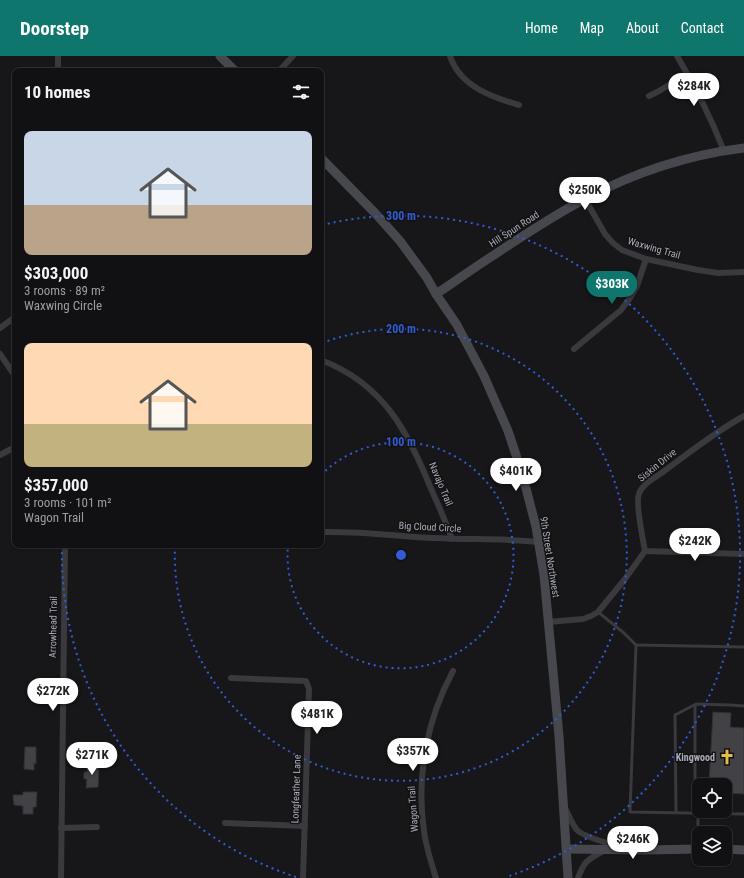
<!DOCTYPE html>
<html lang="en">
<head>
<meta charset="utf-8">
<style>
	:root { --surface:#111113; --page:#1a1a1c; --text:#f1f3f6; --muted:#9c9da0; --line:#303133; --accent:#0f766e }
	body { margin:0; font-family:"Roboto Condensed",sans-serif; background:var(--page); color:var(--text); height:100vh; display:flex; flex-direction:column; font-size:15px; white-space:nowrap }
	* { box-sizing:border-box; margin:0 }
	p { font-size:13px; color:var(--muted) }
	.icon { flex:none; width:22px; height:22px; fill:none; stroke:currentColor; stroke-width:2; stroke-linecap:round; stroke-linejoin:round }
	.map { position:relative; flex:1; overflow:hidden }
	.details { position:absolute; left:12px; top:12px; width:312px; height:480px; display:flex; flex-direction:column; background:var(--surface); border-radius:8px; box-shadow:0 1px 3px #0004,0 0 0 1px var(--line) }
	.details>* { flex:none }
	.tools { position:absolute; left:692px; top:722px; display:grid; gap:8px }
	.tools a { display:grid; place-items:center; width:40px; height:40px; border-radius:8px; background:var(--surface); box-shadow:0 1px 3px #0004,0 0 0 1px var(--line); font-size:20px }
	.price { position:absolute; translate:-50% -34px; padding:0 9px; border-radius:14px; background:#fff; color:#222; font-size:13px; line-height:26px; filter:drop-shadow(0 1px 2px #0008) }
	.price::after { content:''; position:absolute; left:50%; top:24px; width:12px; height:9px; margin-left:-6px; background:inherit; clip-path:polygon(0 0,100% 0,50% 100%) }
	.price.selected { background:var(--accent); color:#fff }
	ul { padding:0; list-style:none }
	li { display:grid; align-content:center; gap:8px; height:212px; padding:0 12px }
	li span { display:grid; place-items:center; height:124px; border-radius:8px; color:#555 }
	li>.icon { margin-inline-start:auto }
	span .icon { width:72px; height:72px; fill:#fffc; stroke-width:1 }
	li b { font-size:17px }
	h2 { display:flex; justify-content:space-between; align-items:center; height:48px; padding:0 12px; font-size:17px }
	header { display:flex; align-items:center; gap:24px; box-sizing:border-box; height:56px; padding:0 20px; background:var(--accent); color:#fff }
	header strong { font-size:19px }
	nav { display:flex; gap:22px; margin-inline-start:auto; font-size:14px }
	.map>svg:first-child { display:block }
</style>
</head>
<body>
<header>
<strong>Doorstep</strong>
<nav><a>Home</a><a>Map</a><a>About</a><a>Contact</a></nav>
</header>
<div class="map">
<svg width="744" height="822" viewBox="0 0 744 822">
	<rect width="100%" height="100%" fill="#171719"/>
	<g fill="#424246" stroke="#323135">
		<polygon points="713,656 731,657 730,671 744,672 744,738 725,737 725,729 709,729"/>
		<polygon points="25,691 36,691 36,708 34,707 34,714 24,713"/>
		<polygon points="87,708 99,708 98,731 86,732 87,723 84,723 84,716 87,716"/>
		<polygon points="23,736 37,736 36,751 33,751 33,758 23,758 23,750 14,749 13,739 23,739"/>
	</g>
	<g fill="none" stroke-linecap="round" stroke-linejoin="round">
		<g stroke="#39393e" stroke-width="3">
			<polyline points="598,556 624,577 636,589 630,756 744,758"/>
			<polyline points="636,589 744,591"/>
			<polyline points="695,649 695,722 698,757 698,791"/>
			<polyline points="676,756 675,659 696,648 730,649 744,650"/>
		</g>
		<g stroke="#39393e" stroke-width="6">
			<polyline points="58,0 58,15"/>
			<path d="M450 0C460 30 491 41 519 49"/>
			<path d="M677 0C695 30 711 62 724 95"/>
			<polyline points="279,15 293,0"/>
			<polyline points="649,40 659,35 687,18"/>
			<polyline points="585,143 605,178 613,187 622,194 646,203 698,214 718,217 744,216"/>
			<polyline points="0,272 15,261"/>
			<polyline points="574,293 621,254 630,242 637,230 646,203"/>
			<polyline points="0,298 15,320"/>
			<path d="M321 304C384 328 408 376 432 435 439 451 446 466 452 483"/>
			<polyline points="0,399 15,391"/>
			<path d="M321 476C359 475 397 480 434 482 469 484 504 482 539 486"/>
			<polyline points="645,495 744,498"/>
			<path d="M548 566 583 563 591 560 598 556 625 523 645 495C643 484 635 446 639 438 642 428 655 422 663 416 690 396 715 376 744 360"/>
			<polyline points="231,622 306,625 309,633 303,822"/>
			<path d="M565 752C569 759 572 768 577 774 585 782 610 787 621 792"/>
			<polyline points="225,767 305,770"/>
			<polyline points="61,772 97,771"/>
			<polyline points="61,822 65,489"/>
			<path d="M436 822C431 806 426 791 424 775 416 720 427 663 453 615"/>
			<path d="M578 822C585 803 588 804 605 794"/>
		</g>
		<g stroke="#47484e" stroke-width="9">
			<polyline points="220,0 235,15"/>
			<polyline points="321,102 375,157 400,185 427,222 436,238 457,269 484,320 508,375 516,399 527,436 536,471 544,519 559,680 568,822"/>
			<path d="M436 238C456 225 475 211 494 199 524 179 554 159 585 143 635 116 688 99 744 92"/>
			<polyline points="567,793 646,794 699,793"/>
			<polyline points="725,793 744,794"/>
		</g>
	</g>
	<g fill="none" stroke="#325cd3" stroke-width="2" stroke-dasharray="2 4">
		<path d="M321 419A113 113 0 1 1 288 489"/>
		<path d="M322 287A226 226 0 1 1 175 489"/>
		<path d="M296 821A339 339 0 0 1 62 490M322 169A339 339 0 0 1 506 821"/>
	</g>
	<defs>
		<symbol id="church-bare" viewBox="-9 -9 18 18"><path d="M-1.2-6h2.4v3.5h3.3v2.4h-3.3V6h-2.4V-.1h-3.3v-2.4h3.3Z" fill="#e2be46" stroke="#121214" stroke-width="2.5" paint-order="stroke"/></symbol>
	</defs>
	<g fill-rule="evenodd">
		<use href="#church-bare" x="716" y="690" width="22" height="22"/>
	</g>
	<g text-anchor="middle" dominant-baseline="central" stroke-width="3" stroke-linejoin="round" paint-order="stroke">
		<g font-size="10" fill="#abadb8" stroke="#121214">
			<text transform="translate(514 173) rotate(-33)">Hill Spun Road</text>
			<text transform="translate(654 192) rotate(16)">Waxwing Trail</text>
			<text transform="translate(657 409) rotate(-39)">Siskin Drive</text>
			<text transform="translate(441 428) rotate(67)">Navajo Trail</text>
			<text transform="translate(430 471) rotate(3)">Big Cloud Circle</text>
			<text transform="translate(550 501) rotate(81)">9th Street Northwest</text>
			<text transform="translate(53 571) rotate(-89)">Arrowhead Trail</text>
			<text transform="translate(296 733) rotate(-88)">Longfeather Lane</text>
			<text transform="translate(413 753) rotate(-94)">Wagon Trail</text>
		</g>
		<g font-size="10" font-weight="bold" fill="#abadb8" stroke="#121214" text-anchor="end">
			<text x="715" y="701">Kingwood</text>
		</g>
	</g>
	<circle cx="401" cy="499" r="6" fill="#325cd3" stroke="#121214" stroke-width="2"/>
	<g font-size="12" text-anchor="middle" font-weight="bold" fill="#325cd3" stroke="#121214" stroke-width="3" stroke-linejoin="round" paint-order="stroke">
		<text x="401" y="164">300 m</text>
		<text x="401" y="277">200 m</text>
		<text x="401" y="390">100 m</text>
	</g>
</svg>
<div class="tools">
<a><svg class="icon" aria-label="locate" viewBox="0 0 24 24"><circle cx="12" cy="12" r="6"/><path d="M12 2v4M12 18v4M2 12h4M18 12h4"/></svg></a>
<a><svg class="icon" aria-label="layers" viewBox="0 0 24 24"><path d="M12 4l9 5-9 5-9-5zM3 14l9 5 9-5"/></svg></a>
</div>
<b class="price" style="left:694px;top:51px">$284K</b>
<b class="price" style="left:585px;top:155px">$250K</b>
<b class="price selected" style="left:612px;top:249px">$303K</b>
<b class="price" style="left:516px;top:436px">$401K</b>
<b class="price" style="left:695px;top:506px">$242K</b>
<b class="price" style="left:53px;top:656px">$272K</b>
<b class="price" style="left:317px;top:679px">$481K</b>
<b class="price" style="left:413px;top:716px">$357K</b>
<b class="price" style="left:92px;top:720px">$271K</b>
<b class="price" style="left:633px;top:804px">$246K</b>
<section class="details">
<h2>10 homes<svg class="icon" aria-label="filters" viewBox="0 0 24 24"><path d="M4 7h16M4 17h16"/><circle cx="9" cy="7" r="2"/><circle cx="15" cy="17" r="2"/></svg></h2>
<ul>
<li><span style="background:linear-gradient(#c9d6e8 60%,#b9a48a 0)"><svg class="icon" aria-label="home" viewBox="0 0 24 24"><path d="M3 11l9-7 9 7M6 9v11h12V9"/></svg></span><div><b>$303,000</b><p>3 rooms · 89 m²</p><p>Waxwing Circle</p></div></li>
<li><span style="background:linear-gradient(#ffd9b3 65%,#c2b280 0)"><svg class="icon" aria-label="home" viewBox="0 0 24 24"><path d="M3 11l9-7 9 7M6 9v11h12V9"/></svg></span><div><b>$357,000</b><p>3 rooms · 101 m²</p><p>Wagon Trail</p></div></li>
</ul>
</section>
</div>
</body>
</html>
